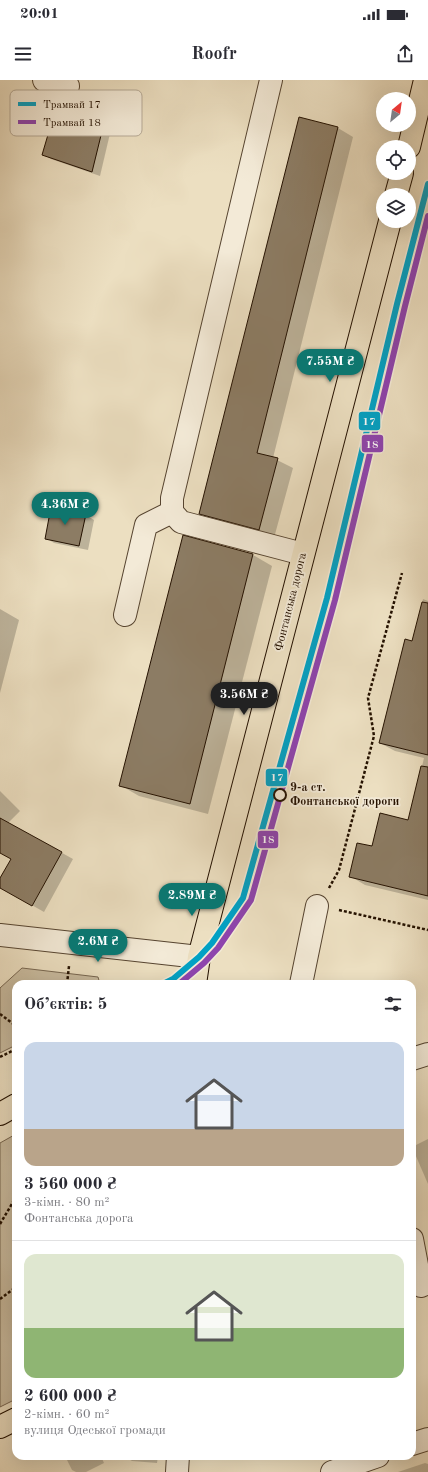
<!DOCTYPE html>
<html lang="uk">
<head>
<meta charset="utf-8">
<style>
	:root { --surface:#fff; --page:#f7f7f7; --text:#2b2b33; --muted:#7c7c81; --line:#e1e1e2; --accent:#0f766e }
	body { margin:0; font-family:"Old Standard TT",serif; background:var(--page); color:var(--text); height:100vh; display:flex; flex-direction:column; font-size:15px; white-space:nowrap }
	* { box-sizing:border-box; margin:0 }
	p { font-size:13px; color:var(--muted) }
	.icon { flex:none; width:22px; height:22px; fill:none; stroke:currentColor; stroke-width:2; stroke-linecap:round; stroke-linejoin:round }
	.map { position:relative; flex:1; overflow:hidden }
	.details { position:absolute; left:12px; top:900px; width:404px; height:480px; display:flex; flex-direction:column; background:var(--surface); border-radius:12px; box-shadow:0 4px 16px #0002 }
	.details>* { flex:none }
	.needle { width:26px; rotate:29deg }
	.buttons { position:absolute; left:376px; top:12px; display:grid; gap:8px }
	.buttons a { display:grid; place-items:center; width:40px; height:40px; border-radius:50%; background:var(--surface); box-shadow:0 4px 16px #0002; font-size:20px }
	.price { position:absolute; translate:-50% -34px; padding:0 9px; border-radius:14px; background:var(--accent); color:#fff; font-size:13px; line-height:26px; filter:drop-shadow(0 1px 2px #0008) }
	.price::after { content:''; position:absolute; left:50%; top:24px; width:12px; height:9px; margin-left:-6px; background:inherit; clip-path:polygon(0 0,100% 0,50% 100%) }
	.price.selected { background:#222; color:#fff }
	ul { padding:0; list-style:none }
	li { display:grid; align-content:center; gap:8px; height:212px; padding:0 12px }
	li+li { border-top:1px solid var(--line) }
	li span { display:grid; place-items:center; height:124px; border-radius:12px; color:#555 }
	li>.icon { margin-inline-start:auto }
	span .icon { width:72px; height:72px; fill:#fffc; stroke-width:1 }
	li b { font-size:17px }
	h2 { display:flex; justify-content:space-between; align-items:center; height:48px; padding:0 12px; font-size:17px }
	.status { display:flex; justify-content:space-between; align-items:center; height:28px; padding:0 20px; background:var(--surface); direction:ltr }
	.status svg { height:11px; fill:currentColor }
	header { display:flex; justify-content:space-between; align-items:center; height:52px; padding:0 12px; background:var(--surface); font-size:18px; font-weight:600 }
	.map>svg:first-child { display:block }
</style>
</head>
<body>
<div class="status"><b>20:01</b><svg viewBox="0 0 49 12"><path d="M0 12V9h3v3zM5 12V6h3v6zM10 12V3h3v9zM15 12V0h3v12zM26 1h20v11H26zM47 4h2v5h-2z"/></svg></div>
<header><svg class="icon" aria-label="menu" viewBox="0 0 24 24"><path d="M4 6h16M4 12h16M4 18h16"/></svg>Roofr<svg class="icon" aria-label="share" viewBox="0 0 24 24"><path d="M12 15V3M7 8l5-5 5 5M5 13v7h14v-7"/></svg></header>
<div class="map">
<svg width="428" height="1392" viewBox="0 0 428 1392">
	<rect width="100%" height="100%" fill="#ecdfc1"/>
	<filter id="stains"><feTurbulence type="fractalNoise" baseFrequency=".005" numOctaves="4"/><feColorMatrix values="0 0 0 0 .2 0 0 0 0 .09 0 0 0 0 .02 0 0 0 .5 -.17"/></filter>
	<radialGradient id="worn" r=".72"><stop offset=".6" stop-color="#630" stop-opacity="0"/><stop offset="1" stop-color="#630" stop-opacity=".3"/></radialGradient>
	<g fill="#cabca0" stroke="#776650">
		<polygon points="22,888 98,897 100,904 16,904 16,965 0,973 0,908"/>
		<polygon points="16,1054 16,1319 0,1327 0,1063"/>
	</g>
	<g fill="#0003">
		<polygon points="300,38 338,48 353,57 273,378 293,388 274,458 215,442 200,433"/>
		<polygon points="104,40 112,45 100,96 51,79 43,74"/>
		<polygon points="86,435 94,440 88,470 54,463 46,458"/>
		<polygon points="184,457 253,475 272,486 208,734 139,716 120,705"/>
		<polygon points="423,519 428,521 428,820 365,805 350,796 372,768 409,741 424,678 395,671 380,663 413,562"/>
		<polygon points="0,529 19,540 0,613"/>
		<polygon points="0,711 20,731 8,743 73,779 44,832 0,807 0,800 12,779 0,772"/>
		<polygon points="428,1059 428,1104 412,1067"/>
		<polygon points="65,1376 101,1376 104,1383 86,1392 76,1392 72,1390"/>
		<polygon points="124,1376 158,1376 157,1383 132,1381"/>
		<polygon points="425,1383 428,1384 428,1392 398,1392"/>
	</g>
	<g fill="#8c7c64" stroke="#241100">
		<polygon points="57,24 105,39 92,92 42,75"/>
		<polygon points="299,37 338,47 257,373 278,378 259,450 199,434"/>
		<polygon points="51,427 86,434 79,466 45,459"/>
		<polygon points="183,455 253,474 190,724 119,706"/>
		<polygon points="422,522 428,523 428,675 379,663 405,559 412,561"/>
		<polygon points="421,686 428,687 428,816 349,797 357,763 372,766 380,733 408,740"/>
		<polygon points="0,738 62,772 32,826 0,808 0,798 11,779 0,773"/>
	</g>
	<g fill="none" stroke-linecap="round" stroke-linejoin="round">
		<defs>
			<g id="minor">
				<polyline points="44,0 68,6"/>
				<polyline points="271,0 172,418 172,432 181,442 303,474"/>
				<polyline points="125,535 146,445 172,432"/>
				<polyline points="0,855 199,877"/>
				<polyline points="301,904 317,826"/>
				<polyline points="412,979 428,974"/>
				<polyline points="412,1159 421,1206 428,1203"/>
				<polyline points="412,1364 428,1359"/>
				<polyline points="177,1392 178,1376"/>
				<polyline points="332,1392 378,1376"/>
			</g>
			<g id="major">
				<polyline points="409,67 425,0"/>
				<polyline points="396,115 402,93"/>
				<polyline points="195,904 199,877 390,141"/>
				<polyline points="0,1034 16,1025"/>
				<polyline points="0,1347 16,1339"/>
			</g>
		</defs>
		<use href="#minor" stroke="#564430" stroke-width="24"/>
		<use href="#major" stroke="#241100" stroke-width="24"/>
		<g stroke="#241100" stroke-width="2.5" stroke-dasharray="3 2" stroke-linecap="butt">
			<polyline points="329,808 339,790 374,656 368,618 402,493"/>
			<polyline points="339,830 428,850"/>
			<polyline points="67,904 69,886"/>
			<polyline points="0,934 16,946"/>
			<polyline points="0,977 16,969"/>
			<polyline points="0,1144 16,1117"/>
			<polyline points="0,1219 16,1207"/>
		</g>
		<use href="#minor" stroke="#f3ead7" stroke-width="22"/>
		<use href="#major" stroke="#ecdfc1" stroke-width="22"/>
		<defs>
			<polyline id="tram-1" points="163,904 173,899 199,877 212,863 243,818 327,518 397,224 428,104"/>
			<polyline id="tram-2" points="179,904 204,883 218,868 251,820 335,520 405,226 428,136"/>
		</defs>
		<use href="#tram-1" stroke="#f3ead7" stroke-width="9"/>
		<use href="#tram-2" stroke="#f3ead7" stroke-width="9"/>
		<use href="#tram-1" stroke="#02a1c4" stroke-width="6"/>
		<use href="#tram-2" stroke="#8e44ad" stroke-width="6"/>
	</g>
	<circle fill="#f3ead7" stroke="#241100" stroke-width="2" cx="280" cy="715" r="6"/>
	<g text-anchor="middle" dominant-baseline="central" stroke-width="3.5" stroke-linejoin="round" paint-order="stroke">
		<g font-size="12" fill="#241100" stroke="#f3ead7">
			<text transform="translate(291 522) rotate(-76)">Фонтанська дорога</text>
		</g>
		<g font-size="12" font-weight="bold" fill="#241100" stroke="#f3ead7" text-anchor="start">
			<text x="290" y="708">9-а ст.<tspan x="290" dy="14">Фонтанської дороги</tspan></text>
		</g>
	</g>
	<rect x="10" y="10" width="132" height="46" rx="6" fill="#f3ead7" stroke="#b5a996" stroke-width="1"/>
	<rect x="18" y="22" width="18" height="4" fill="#02a1c4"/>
	<rect x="18" y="40" width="18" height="4" fill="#8e44ad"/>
	<g font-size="11" fill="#241100">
		<text x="43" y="28">Трамвай 17</text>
		<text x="43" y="46">Трамвай 18</text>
	</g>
	<g stroke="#f3ead7" stroke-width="1.5">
		<rect x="358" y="331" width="23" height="20" rx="4" fill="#02a1c4"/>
		<rect x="361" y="354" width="23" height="19" rx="4" fill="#8e44ad"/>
		<rect x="265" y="688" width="23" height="19" rx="4" fill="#02a1c4"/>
		<rect x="257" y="750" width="22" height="19" rx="4" fill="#8e44ad"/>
	</g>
	<g font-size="11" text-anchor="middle" font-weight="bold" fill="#fff">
		<text x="369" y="345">17</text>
		<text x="372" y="368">18</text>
		<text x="277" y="701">17</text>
		<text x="268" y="763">18</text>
	</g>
	<rect width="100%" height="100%" filter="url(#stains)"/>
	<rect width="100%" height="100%" fill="url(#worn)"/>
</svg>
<div class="buttons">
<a><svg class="needle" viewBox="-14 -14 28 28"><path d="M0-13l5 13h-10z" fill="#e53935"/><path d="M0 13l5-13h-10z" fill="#7c7c81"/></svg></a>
<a><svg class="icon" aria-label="locate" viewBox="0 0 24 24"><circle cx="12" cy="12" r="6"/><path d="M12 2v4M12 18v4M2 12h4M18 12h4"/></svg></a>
<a><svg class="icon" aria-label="layers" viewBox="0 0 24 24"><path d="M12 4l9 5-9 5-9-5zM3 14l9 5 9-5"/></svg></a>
</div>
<b class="price" style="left:330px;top:303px">7.55M ₴</b>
<b class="price" style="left:65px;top:446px">4.36M ₴</b>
<b class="price selected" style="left:244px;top:636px">3.56M ₴</b>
<b class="price" style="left:192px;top:837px">2.89M ₴</b>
<b class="price" style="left:98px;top:883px">2.6M ₴</b>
<section class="details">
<h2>Об’єктів: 5<svg class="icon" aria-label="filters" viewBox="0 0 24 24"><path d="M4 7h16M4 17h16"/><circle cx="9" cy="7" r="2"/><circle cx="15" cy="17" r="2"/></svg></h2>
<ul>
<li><span style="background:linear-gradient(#c9d6e8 70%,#b9a48a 0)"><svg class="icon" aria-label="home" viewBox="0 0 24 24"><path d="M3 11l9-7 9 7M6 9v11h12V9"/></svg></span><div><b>3 560 000 ₴</b><p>3-кімн. · 80 m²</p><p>Фонтанська дорога</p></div></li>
<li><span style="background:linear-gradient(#dfe7d0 60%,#8fb573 0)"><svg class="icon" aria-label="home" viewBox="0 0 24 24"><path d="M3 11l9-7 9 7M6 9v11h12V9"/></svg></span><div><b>2 600 000 ₴</b><p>2-кімн. · 60 m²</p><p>вулиця Одеської громади</p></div></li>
</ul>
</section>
</div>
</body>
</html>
